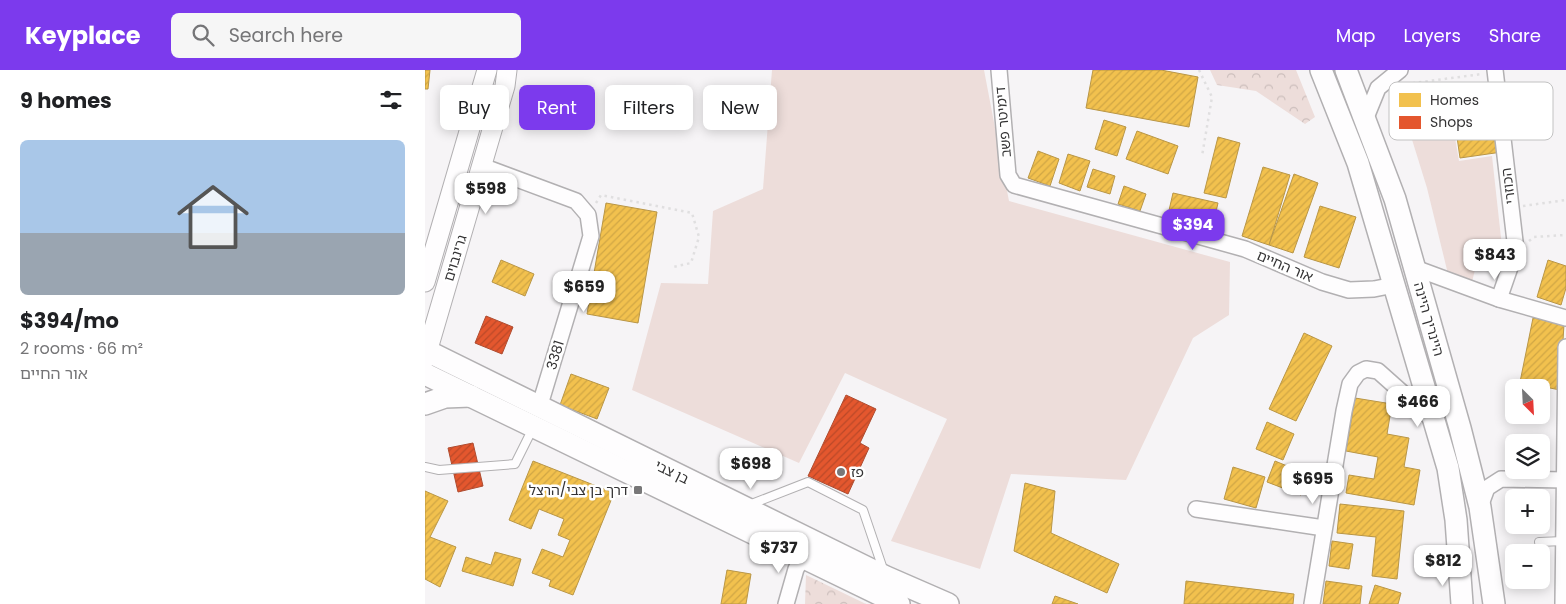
<!DOCTYPE html>
<html lang="en">
<head>
<meta charset="utf-8">
<style>
	:root { --surface:#fff; --page:#f6f6f6; --text:#202124; --muted:#757577; --line:#e0e0e0; --accent:#7c3aed }
	body { margin:0; font-family:Poppins,"Noto Sans Hebrew",sans-serif; background:var(--page); color:var(--text); height:100vh; display:flex; flex-direction:column; font-size:19px; white-space:nowrap }
	* { box-sizing:border-box; margin:0 }
	p { font-size:16px; color:var(--muted) }
	.icon { flex:none; width:28px; height:28px; fill:none; stroke:currentColor; stroke-width:2; stroke-linecap:round; stroke-linejoin:round }
	.map { position:relative; flex:1; overflow:hidden }
	.sheet { display:flex; flex-direction:column; background:var(--surface); width:425px }
	.sheet>* { flex:none }
	.banner { position:absolute; left:15px; top:15px; width:475px; height:45px; display:flex; gap:10px }
	.needle { width:32px; rotate:156deg }
	.controls { position:absolute; left:1080px; top:309px; display:grid; gap:10px }
	.controls a { display:grid; place-items:center; width:45px; height:45px; border-radius:8px; background:var(--surface); box-shadow:0 2px 12px #0003; font-size:25px }
	.price { position:absolute; translate:-50% -42px; padding:0 11px; border-radius:10px; background:#fff; color:#222; font-size:16px; line-height:32px; filter:drop-shadow(0 1px 2px #0008) }
	.price::after { content:''; position:absolute; left:50%; top:30px; width:15px; height:11px; margin-left:-8px; background:inherit; clip-path:polygon(0 0,100% 0,50% 100%) }
	.price.current { background:var(--accent); color:#fff }
	ul { padding:0; list-style:none }
	li { display:grid; align-content:center; gap:10px; height:265px; padding:0 20px }
	li+li { border-top:1px solid var(--line) }
	li span { display:grid; place-items:center; height:155px; border-radius:8px; color:#555 }
	li>.icon { margin-inline-start:auto }
	span .icon { width:90px; height:90px; fill:#fffc; stroke-width:1 }
	li b { font-size:21px }
	h2 { display:flex; justify-content:space-between; align-items:center; height:60px; padding:0 20px; font-size:21px }
	.chip { padding:0 18px; border-radius:8px; background:var(--surface); box-shadow:0 2px 12px #0003; font-size:18px; line-height:45px }
	.chip.current { background:var(--accent); color:#fff }
	header { display:flex; align-items:center; gap:30px; box-sizing:border-box; height:70px; padding:0 25px; background:var(--accent); color:#fff }
	header strong { font-size:24px }
	nav { display:flex; gap:28px; margin-inline-start:auto; font-size:18px }
	.search { width:350px; height:45px; background:var(--page); display:flex; align-items:center; gap:12px; box-sizing:border-box; padding:0 18px; border-radius:8px; color:var(--muted); font-size:19px }
	main { display:flex; flex:1; min-height:0 }
	.map>svg:first-child { display:block }
</style>
</head>
<body>
<header>
<strong>Keyplace</strong>
<div class="search"><svg class="icon" aria-label="search" viewBox="0 0 24 24"><circle cx="10" cy="10" r="6"/><path d="M15 15l6 6"/></svg>Search here</div>
<nav><a>Map</a><a>Layers</a><a>Share</a></nav>
</header>
<main>
<section class="sheet">
<h2>9 homes<svg class="icon" aria-label="filters" viewBox="0 0 24 24"><path d="M4 7h16M4 17h16"/><circle cx="9" cy="7" r="2"/><circle cx="15" cy="17" r="2"/></svg></h2>
<ul>
<li><span style="background:linear-gradient(#a9c7e8 60%,#9aa5b1 0)"><svg class="icon" aria-label="home" viewBox="0 0 24 24"><path d="M3 11l9-7 9 7M6 9v11h12V9"/></svg></span><div><b>$394/mo</b><p>2 rooms · 66 m²</p><p>אור החיים</p></div></li>
</ul>
</section>
<div class="map">
<svg width="1141" height="534" viewBox="0 0 1141 534">
	<defs>
		<pattern id="forest-crowns" width="20" height="18" patternUnits="userSpaceOnUse" patternTransform="scale(1.25)"><rect width="20" height="18" fill="#edddda"/><path d="M2 6a3 3 0 1 1 6 0M12 15a3 3 0 1 1 6 0" fill="none" stroke="#ccbebc"/></pattern>
		<pattern id="homes-hatch" width="6" height="6" patternUnits="userSpaceOnUse" patternTransform="scale(1.25)"><rect width="6" height="6" fill="#f2c14e"/><path d="M-1 1l2-2M0 6l6-6M5 7l2-2" fill="none" stroke="#d0a645"/></pattern>
		<pattern id="shops-hatch" width="6" height="6" patternUnits="userSpaceOnUse" patternTransform="scale(1.25)"><rect width="6" height="6" fill="#e4572e"/><path d="M-1 1l2-2M0 6l6-6M5 7l2-2" fill="none" stroke="#ba4928"/></pattern>
	</defs>
	<rect width="100%" height="100%" fill="#f6f4f6"/>
	<g fill="#edddda">
		<polygon points="347,0 559,0 584,131 805,192 804,245 768,268 701,410 586,404 555,499 466,471 522,349 420,303 374,393 207,320 236,213 283,214 288,141 338,119"/>
		<polygon points="1023,27 1034,91 1067,86 1077,177 1074,192 1053,187 1047,212 1023,204 1002,118 976,34"/>
	</g>
	<g fill="url(#forest-crowns)">
		<polygon points="785,0 871,0 890,47 880,54 831,21 792,15"/>
		<polygon points="381,505 441,534 380,534"/>
	</g>
	<g fill="url(#homes-hatch)" stroke="#b99646">
		<polygon points="0,0 5,0 3,19 0,19"/>
		<polygon points="668,0 736,0 773,7 764,57 661,38"/>
		<polygon points="1068,19 1077,82 1035,88 1026,25"/>
		<polygon points="679,50 701,57 692,86 670,79"/>
		<polygon points="712,61 753,76 743,104 701,89"/>
		<polygon points="793,67 815,73 801,128 779,123"/>
		<polygon points="613,81 634,89 625,116 603,108"/>
		<polygon points="643,84 665,91 655,121 634,113"/>
		<polygon points="838,97 865,105 844,175 817,166"/>
		<polygon points="668,99 690,106 685,124 662,117"/>
		<polygon points="869,104 893,113 868,183 844,175"/>
		<polygon points="699,116 721,124 715,141 693,134"/>
		<polygon points="748,123 793,133 787,159 742,149"/>
		<polygon points="181,133 232,142 213,253 162,244"/>
		<polygon points="895,136 931,147 914,198 879,187"/>
		<polygon points="76,190 109,204 100,226 67,212"/>
		<polygon points="1123,190 1141,196 1141,218 1136,235 1112,227"/>
		<polygon points="1108,248 1139,254 1135,320 1095,312"/>
		<polygon points="879,263 907,276 871,351 844,339"/>
		<polygon points="146,304 184,318 172,349 135,335"/>
		<polygon points="930,328 967,334 962,364 984,368 979,397 995,400 989,435 921,423 924,405 949,409 953,387 921,381"/>
		<polygon points="842,352 869,364 858,390 831,379"/>
		<polygon points="108,391 189,423 148,525 124,516 126,510 107,503 117,479 138,487 145,470 133,465 139,449 114,439 106,459 84,450"/>
		<polygon points="850,391 884,405 876,425 842,412"/>
		<polygon points="808,397 840,407 831,438 799,429"/>
		<polygon points="600,413 630,421 626,463 694,494 682,523 589,481"/>
		<polygon points="0,421 23,431 5,467 31,477 15,517 0,509"/>
		<polygon points="915,434 979,441 972,509 947,506 951,467 912,463"/>
		<polygon points="907,471 928,474 924,499 904,496"/>
		<polygon points="70,482 96,489 88,516 37,501 41,487 66,495"/>
		<polygon points="302,500 326,504 321,534 296,534"/>
		<polygon points="761,511 869,524 868,534 759,534"/>
		<polygon points="901,511 937,516 935,534 898,534"/>
		<polygon points="950,515 976,523 973,534 944,534"/>
		<polygon points="630,526 653,534 627,534"/>
	</g>
	<g fill="url(#shops-hatch)" stroke="#af4c30">
		<polygon points="61,246 88,257 77,284 50,273"/>
		<polygon points="421,325 451,339 435,373 444,378 423,424 383,406"/>
		<polygon points="48,373 58,416 33,422 23,378"/>
	</g>
	<g fill="none" stroke-linecap="round" stroke-linejoin="round">
		<defs>
			<g id="service">
				<polyline points="0,397 14,400 90,394 108,358"/>
				<polyline points="324,435 383,412 438,440 459,502"/>
				<polyline points="1114,472 1139,471"/>
			</g>
			<g id="minor">
				<polyline points="574,0 583,105 589,115 820,179 897,212 924,220 949,219 969,215"/>
				<polyline points="1070,0 1091,180 1074,229"/>
				<polyline points="940,50 953,18 975,0"/>
				<polyline points="57,96 151,131 163,145 166,166 114,338"/>
				<polyline points="990,198 1074,229 1141,248"/>
				<polyline points="1055,437 1062,418 1076,409 1141,410"/>
				<polyline points="771,439 899,458"/>
				<polyline points="361,534 371,499 378,487"/>
				<polyline points="887,534 919,341 925,314 933,303 941,299 953,301 1008,350"/>
				<polyline points="1138,534 1141,277"/>
			</g>
			<g id="tertiary">
				<polyline points="0,212 62,0"/>
				<polyline points="0,289 80,16 82,0"/>
			</g>
			<g id="secondary">
				<polyline points="896,0 933,93 1023,398 1031,450 1037,534"/>
				<polyline points="921,0 970,129 1035,358 1055,437 1069,534"/>
				<polyline points="0,280 461,507 523,534"/>
				<polyline points="0,304 474,534"/>
				<polyline points="0,334 20,327 46,326"/>
			</g>
		</defs>
		<use href="#service" stroke="#b2b0b2" stroke-width="10"/>
		<use href="#minor" stroke="#b2b0b2" stroke-width="18"/>
		<use href="#tertiary" stroke="#b2b0b2" stroke-width="21"/>
		<use href="#secondary" stroke="#b2b0b2" stroke-width="24"/>
		<g stroke="#e0dfe0" stroke-width="2.5" stroke-dasharray="2.5 4" stroke-linecap="butt">
			<polyline points="774,0 787,27 777,86"/>
			<polyline points="981,14 1057,4"/>
			<polyline points="171,133 176,125 267,143 274,167 266,193 248,197"/>
			<polyline points="1098,136 1141,130"/>
			<polyline points="1104,171 1109,167 1141,165"/>
		</g>
		<use href="#service" stroke="#fefdfe" stroke-width="8"/>
		<use href="#minor" stroke="#fefdfe" stroke-width="15"/>
		<use href="#tertiary" stroke="#fefdfe" stroke-width="19"/>
		<use href="#secondary" stroke="#fefdfe" stroke-width="21"/>
	</g>
	<g fill="#787778" stroke="#fff" stroke-width="2">
		<circle cx="416" cy="402" r="5"/>
		<rect x="208" y="415" width="10" height="10" rx="2.5"/>
	</g>
	<g text-anchor="middle" dominant-baseline="central" stroke-width="5" stroke-linejoin="round" paint-order="stroke">
		<g font-size="14" fill="#343334" stroke="#fff">
			<text transform="translate(578 52) rotate(-95)">דימיטר פשב</text>
			<text transform="translate(1083 116) rotate(-97)">הכוזרי</text>
			<text transform="translate(30 188) rotate(-73)">גרינבוים</text>
			<text transform="translate(860 196) rotate(23)">אור החיים</text>
			<text transform="translate(1004 249) rotate(74)">היינריך היינה</text>
			<text transform="translate(130 285) rotate(-73)">3381</text>
			<text transform="translate(247 402) rotate(26)">בן צבי</text>
		</g>
		<g font-size="14" fill="#343334" stroke="#fff" text-anchor="start">
			<text x="426" y="402">פז</text>
			<text x="203" y="420" text-anchor="end">דרך בן צבי/הרצל</text>
		</g>
	</g>
	<rect x="964" y="12" width="164" height="58" rx="8" fill="#fff" stroke="#c2c2c2" stroke-width="1"/>
	<rect x="974" y="23" width="22" height="14" fill="#f2c14e"/>
	<rect x="974" y="46" width="22" height="13" fill="#e4572e"/>
	<g font-size="14" fill="#343334">
		<text x="1005" y="35">Homes</text>
		<text x="1005" y="57">Shops</text>
	</g>
</svg>
<div class="controls">
<a><svg class="needle" viewBox="-14 -14 28 28"><path d="M0-13l5 13h-10z" fill="#e53935"/><path d="M0 13l5-13h-10z" fill="#757577"/></svg></a>
<a><svg class="icon" aria-label="layers" viewBox="0 0 24 24"><path d="M12 4l9 5-9 5-9-5zM3 14l9 5 9-5"/></svg></a>
<a>+</a>
<a>−</a>
</div>
<b class="price" style="left:61px;top:145px">$598</b>
<b class="price current" style="left:768px;top:181px">$394</b>
<b class="price" style="left:1070px;top:211px">$843</b>
<b class="price" style="left:159px;top:243px">$659</b>
<b class="price" style="left:993px;top:358px">$466</b>
<b class="price" style="left:326px;top:420px">$698</b>
<b class="price" style="left:888px;top:435px">$695</b>
<b class="price" style="left:354px;top:504px">$737</b>
<b class="price" style="left:1018px;top:517px">$812</b>
<div class="banner">
<a class="chip">Buy</a>
<a class="chip current">Rent</a>
<a class="chip">Filters</a>
<a class="chip">New</a>
</div>
</div>
</main>
</body>
</html>
